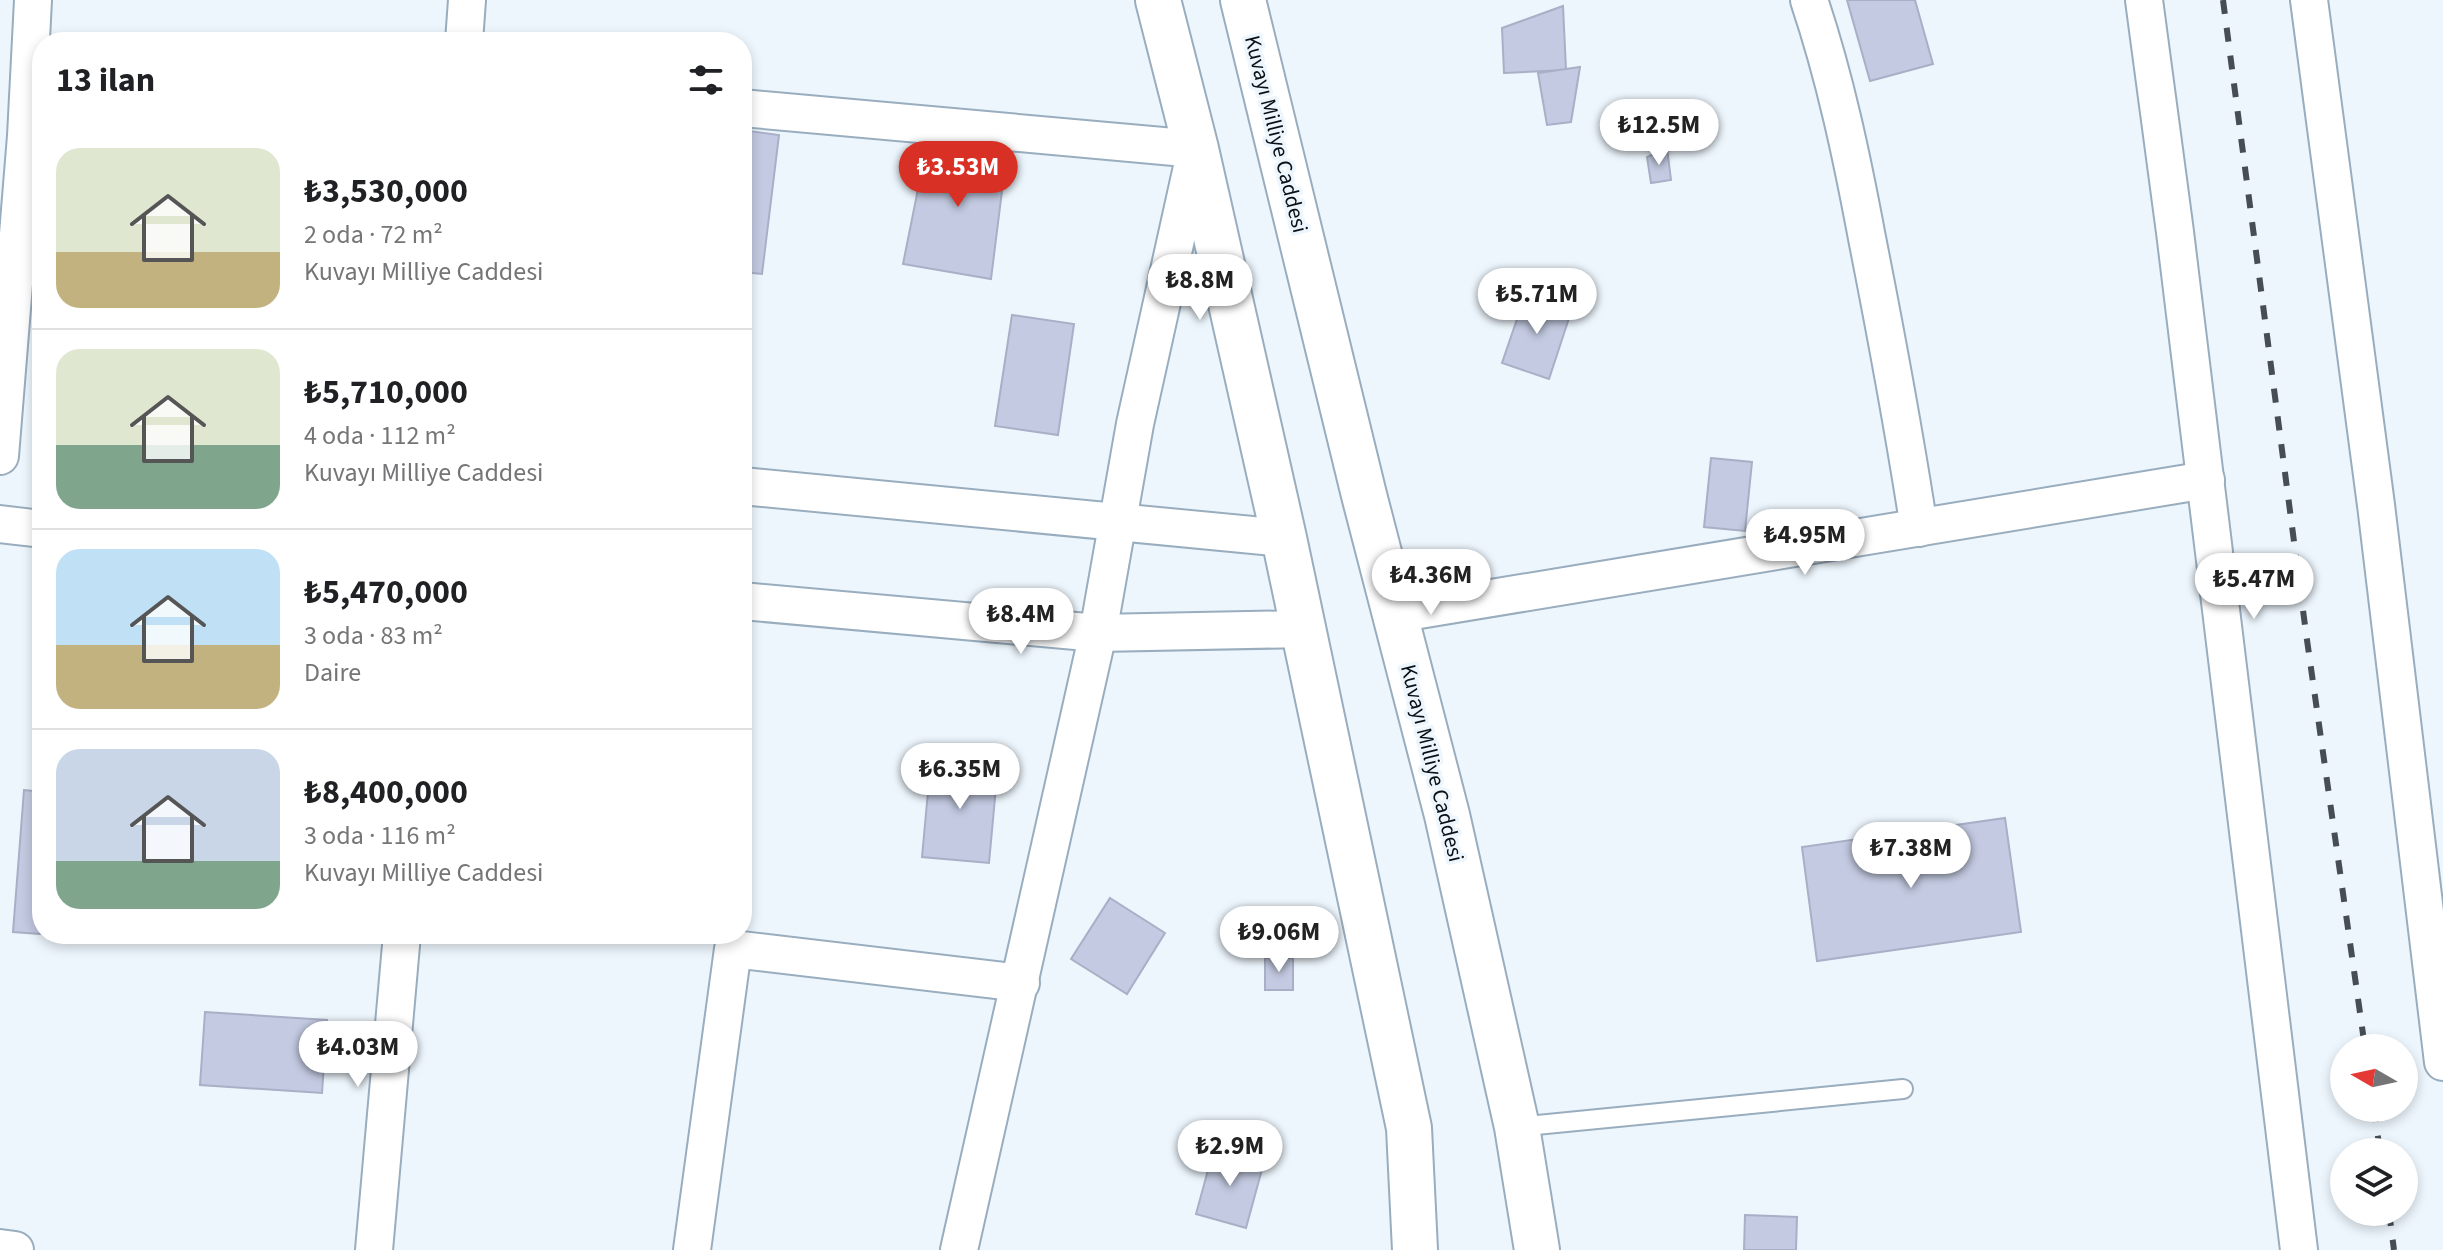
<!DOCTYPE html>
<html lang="tr">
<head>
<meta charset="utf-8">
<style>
	:root { --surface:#fff; --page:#f6f6f6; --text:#202124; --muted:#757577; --line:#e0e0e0; --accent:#d93025 }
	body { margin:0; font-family:"Source Sans 3",sans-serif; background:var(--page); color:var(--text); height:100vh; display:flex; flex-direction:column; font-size:30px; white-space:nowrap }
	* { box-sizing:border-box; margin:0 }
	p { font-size:26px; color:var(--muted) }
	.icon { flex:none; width:44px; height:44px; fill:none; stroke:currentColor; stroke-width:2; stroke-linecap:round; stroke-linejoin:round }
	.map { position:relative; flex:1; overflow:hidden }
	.sheet { position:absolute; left:32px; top:32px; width:720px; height:912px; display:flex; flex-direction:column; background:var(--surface); border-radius:32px; box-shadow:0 4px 12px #0003 }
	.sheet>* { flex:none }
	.needle { width:52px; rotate:279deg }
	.controls { position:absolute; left:2330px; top:1034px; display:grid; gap:16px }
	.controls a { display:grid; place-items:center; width:88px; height:88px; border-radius:50%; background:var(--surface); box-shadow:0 4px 12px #0003; font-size:40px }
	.price { position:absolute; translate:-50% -68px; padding:0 18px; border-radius:28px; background:#fff; color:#222; font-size:26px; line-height:52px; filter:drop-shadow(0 2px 4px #0008) }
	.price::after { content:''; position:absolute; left:50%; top:48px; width:24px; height:18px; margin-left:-12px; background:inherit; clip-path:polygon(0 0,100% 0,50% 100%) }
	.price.on { background:var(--accent); color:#fff }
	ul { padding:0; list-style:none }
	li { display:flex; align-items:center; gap:24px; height:200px; padding:0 24px }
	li+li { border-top:2px solid var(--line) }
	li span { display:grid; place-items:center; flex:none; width:224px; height:160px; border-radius:24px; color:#555 }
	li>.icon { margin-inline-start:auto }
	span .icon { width:96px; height:96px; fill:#fffc; stroke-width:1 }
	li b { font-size:34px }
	h2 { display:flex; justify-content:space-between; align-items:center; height:96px; padding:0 24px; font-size:34px }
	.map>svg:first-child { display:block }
</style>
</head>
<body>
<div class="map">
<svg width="2443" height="1250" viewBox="0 0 2443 1250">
	<rect width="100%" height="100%" fill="#edf6fd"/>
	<g fill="#c3cae1" stroke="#a9afc6" stroke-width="2">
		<polygon points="1847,0 1915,0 1933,64 1870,81"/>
		<polygon points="1563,6 1566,70 1504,73 1502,28"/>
		<polygon points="1580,67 1571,122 1547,125 1538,73"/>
		<polygon points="742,130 779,135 762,274 742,272"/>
		<polygon points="1008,143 991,279 903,264 927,144"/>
		<polygon points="1667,148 1671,180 1651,183 1647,157"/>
		<polygon points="1526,293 1572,309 1549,379 1502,363"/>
		<polygon points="1012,315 1074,324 1058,435 995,426"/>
		<polygon points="1711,458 1752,462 1745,531 1704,527"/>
		<polygon points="931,759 998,765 989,863 922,857"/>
		<polygon points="24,790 42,792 42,934 96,934 96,938 13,932"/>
		<polygon points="2005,818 2021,932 1817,961 1802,847"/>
		<polygon points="1110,898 1165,933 1127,994 1071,959"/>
		<rect x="1265" y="958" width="28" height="32"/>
		<polygon points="205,1012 327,1020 322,1093 200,1085"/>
		<polygon points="1214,1148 1264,1162 1246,1228 1196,1214"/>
		<polygon points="1745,1215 1797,1217 1796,1250 1744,1250"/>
	</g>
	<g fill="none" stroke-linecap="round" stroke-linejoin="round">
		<defs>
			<polyline id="lane" points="1517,1127 1903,1089"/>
			<g id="street">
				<path d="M1809 0C1835 77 1852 158 1867 238 1886 334 1904 431 1919 528"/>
				<polyline points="2144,0 2175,232 2299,1250"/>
				<polyline points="2309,0 2376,505 2443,1062"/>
				<polyline points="464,42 467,0"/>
				<polyline points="742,108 1196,149 1135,424 1098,633 959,1250"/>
				<polyline points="0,456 26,136 33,0"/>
				<polyline points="742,486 1284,538"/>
				<polyline points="0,524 42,529"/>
				<polyline points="742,601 1098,633 1304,629"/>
				<polyline points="1395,614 2206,480"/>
				<polyline points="0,1248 15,1250"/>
				<polyline points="374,1250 402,934"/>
				<polyline points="692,1250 733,949 1021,983"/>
			</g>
			<g id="secondary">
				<polyline points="1158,0 1196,149 1284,538 1409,1128 1415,1250"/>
				<polyline points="1243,0 1364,495 1447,815 1517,1127 1537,1250"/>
			</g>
		</defs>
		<use href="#lane" stroke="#99adbe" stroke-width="22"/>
		<use href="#street" stroke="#99adbe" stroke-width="40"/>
		<use href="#secondary" stroke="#99adbe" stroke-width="48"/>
		<use href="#lane" stroke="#fff" stroke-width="18"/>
		<use href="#street" stroke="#fff" stroke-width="36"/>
		<use href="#secondary" stroke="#fff" stroke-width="44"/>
		<g stroke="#464e54" stroke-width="6" stroke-dasharray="14 14" stroke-linecap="butt">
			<polyline points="2223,0 2306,633 2365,1048"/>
			<polyline points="2374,1108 2380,1152"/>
			<polyline points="2389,1212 2394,1250"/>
		</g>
	</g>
	<g text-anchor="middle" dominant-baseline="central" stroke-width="7" stroke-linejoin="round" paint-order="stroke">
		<g font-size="22" fill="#091016" stroke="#edf6fd">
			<text transform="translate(1276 134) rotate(76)">Kuvayı Milliye Caddesi</text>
			<text transform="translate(1432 763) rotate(76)">Kuvayı Milliye Caddesi</text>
		</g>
	</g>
</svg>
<div class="controls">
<a><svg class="needle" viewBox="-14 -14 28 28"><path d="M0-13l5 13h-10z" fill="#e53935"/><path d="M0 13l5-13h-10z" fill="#757577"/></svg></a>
<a><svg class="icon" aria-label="layers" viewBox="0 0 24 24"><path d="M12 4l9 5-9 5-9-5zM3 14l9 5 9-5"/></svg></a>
</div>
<b class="price" style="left:1659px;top:167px">₺12.5M</b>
<b class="price on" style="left:958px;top:209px">₺3.53M</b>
<b class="price" style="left:1200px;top:322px">₺8.8M</b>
<b class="price" style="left:1537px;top:336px">₺5.71M</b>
<b class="price" style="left:1805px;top:577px">₺4.95M</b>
<b class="price" style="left:1431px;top:617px">₺4.36M</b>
<b class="price" style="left:2254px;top:621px">₺5.47M</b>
<b class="price" style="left:1021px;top:656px">₺8.4M</b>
<b class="price" style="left:960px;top:811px">₺6.35M</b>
<b class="price" style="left:1911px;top:890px">₺7.38M</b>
<b class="price" style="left:1279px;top:974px">₺9.06M</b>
<b class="price" style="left:358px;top:1089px">₺4.03M</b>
<b class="price" style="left:1230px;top:1188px">₺2.9M</b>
<section class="sheet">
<h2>13 ilan<svg class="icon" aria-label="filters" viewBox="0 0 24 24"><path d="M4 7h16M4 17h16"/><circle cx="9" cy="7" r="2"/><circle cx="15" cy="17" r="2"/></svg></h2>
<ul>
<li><span style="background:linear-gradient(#dfe7d0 65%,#c2b280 0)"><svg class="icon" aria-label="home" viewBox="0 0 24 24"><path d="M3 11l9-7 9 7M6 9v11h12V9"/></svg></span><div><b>₺3,530,000</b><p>2 oda · 72 m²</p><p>Kuvayı Milliye Caddesi</p></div></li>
<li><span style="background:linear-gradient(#dfe7d0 60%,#7fa58c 0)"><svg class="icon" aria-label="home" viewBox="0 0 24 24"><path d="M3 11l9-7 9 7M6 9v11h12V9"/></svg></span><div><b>₺5,710,000</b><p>4 oda · 112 m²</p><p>Kuvayı Milliye Caddesi</p></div></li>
<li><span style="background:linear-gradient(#bfe0f5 60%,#c2b280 0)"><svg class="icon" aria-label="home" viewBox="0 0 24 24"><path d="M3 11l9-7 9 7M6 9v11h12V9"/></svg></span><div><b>₺5,470,000</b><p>3 oda · 83 m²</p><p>Daire</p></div></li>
<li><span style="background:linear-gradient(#c9d6e8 70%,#7fa58c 0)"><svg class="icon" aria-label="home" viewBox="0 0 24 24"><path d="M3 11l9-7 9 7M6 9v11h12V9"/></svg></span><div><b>₺8,400,000</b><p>3 oda · 116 m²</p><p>Kuvayı Milliye Caddesi</p></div></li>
</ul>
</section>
</div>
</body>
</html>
